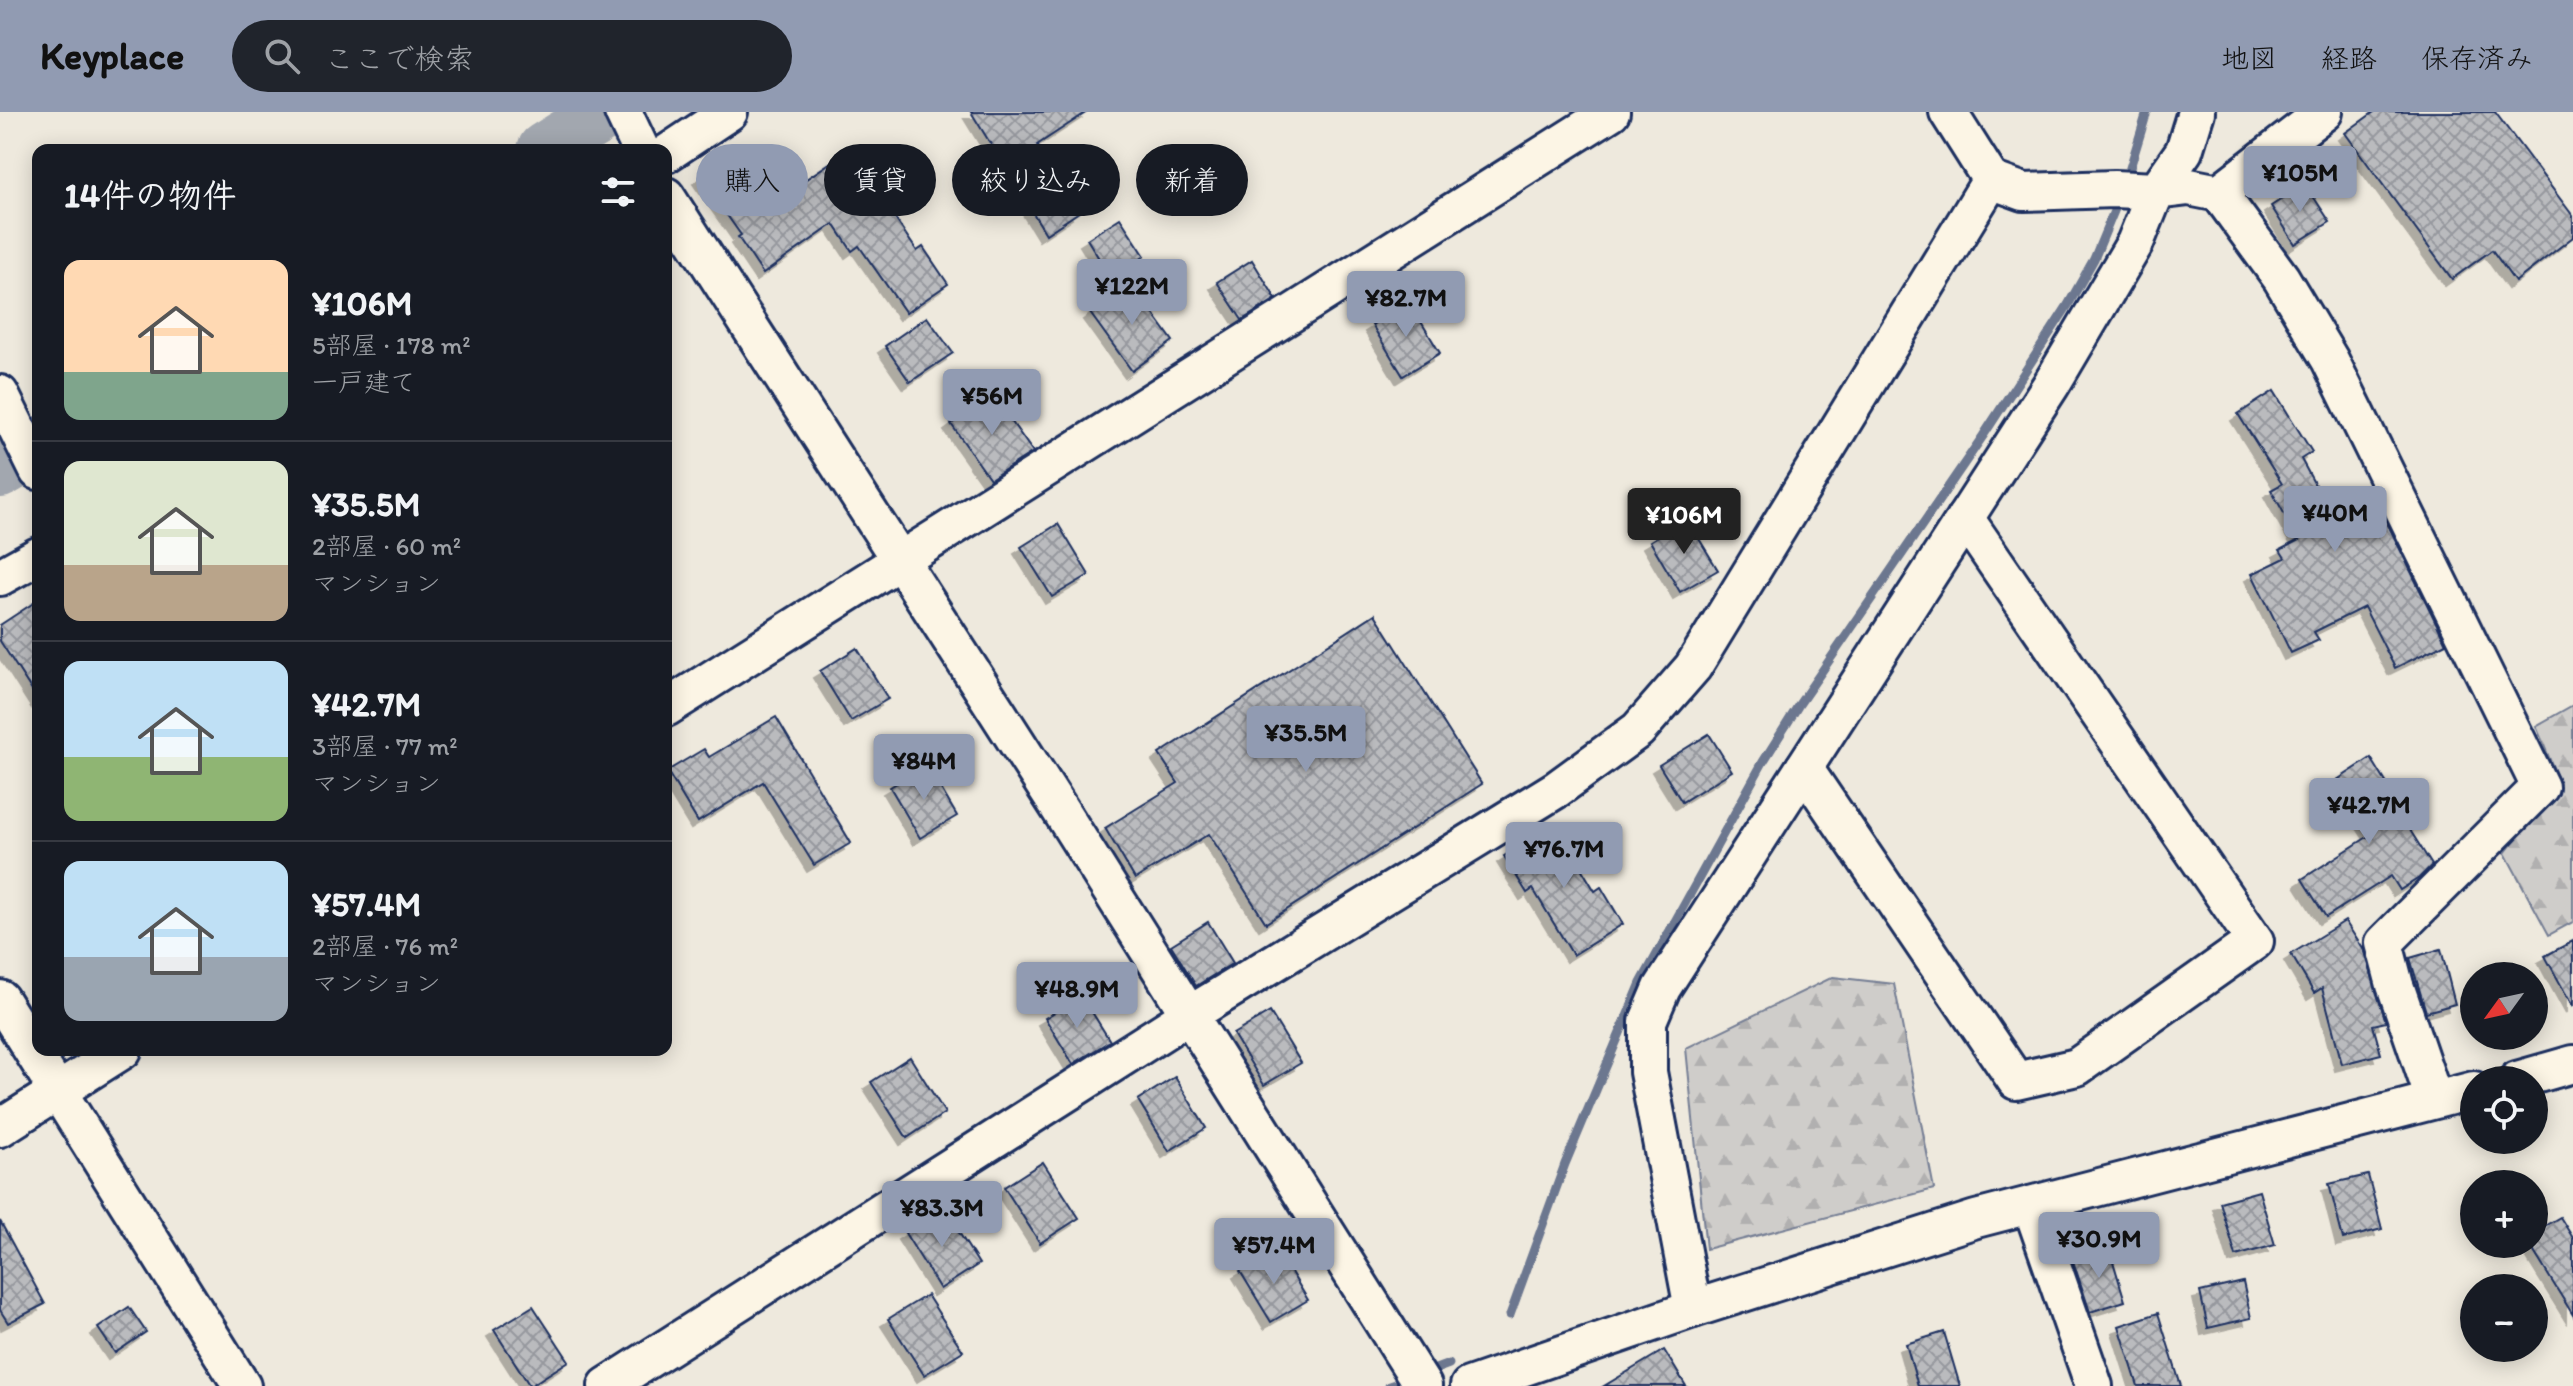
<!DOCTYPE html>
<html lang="ja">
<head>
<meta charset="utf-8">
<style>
	:root { --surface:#171b24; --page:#20242c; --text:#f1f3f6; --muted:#9ea1a6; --line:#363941; --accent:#919bb2 }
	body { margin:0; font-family:Itim,"Klee One",sans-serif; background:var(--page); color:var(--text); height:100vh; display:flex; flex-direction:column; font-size:30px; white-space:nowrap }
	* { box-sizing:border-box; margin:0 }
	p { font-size:26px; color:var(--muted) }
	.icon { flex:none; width:44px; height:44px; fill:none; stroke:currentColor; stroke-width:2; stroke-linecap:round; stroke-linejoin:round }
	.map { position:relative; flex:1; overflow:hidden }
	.side { position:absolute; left:32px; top:32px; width:640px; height:912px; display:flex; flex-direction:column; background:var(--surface); border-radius:16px; box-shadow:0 4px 20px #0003 }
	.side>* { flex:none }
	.banner { position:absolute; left:696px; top:32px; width:760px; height:72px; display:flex; gap:16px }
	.needle { width:52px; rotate:237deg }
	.buttons { position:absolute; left:2460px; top:850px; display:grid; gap:16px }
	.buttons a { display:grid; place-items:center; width:88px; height:88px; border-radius:50%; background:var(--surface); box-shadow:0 4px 20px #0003; font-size:40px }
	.price { position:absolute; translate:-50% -68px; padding:0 18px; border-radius:8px; background:var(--accent); color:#111; font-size:26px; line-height:52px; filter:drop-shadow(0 2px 4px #0008) }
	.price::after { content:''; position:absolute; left:50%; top:48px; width:24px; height:18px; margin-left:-12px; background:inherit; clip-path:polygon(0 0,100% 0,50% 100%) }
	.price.current { background:#222; color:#fff }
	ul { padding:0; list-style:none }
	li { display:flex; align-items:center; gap:24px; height:200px; padding:0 32px }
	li+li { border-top:2px solid var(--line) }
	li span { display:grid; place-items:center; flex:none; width:224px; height:160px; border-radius:16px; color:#555 }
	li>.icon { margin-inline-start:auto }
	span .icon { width:96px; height:96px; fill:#fffc; stroke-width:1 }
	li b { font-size:34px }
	h2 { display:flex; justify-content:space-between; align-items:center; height:96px; padding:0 32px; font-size:34px }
	.pill { padding:0 28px; border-radius:36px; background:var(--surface); box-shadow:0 4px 20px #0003; font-size:28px; line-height:72px }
	.pill.current { background:var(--accent); color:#111 }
	header { display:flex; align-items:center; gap:48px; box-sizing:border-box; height:112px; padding:0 40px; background:var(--accent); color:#111 }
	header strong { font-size:38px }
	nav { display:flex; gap:44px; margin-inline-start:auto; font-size:28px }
	.search { width:560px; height:72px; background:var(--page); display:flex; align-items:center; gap:20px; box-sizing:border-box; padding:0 28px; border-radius:44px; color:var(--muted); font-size:30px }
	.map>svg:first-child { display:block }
</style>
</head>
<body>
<header>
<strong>Keyplace</strong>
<div class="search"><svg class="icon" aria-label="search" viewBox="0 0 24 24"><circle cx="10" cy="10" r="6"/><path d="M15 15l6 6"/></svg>ここで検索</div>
<nav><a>地図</a><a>経路</a><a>保存済み</a></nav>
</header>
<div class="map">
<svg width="2573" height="1274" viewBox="0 0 2573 1274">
	<defs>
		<pattern id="forest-firs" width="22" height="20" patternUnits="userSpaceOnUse" patternTransform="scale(2)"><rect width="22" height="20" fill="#cfcdca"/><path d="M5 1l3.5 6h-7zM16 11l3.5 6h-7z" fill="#b1b0b0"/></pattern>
		<pattern id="building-cross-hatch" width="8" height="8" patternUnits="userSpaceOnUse" patternTransform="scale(2)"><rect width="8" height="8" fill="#babbbe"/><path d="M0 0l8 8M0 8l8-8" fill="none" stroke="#96989e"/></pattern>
		<filter id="shadow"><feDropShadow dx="-7" dy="7" stdDeviation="0" flood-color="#0004"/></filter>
	</defs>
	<rect width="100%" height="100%" fill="#eee9dd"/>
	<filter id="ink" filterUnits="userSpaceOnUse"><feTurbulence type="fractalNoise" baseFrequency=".0125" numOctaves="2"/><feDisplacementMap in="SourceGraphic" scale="16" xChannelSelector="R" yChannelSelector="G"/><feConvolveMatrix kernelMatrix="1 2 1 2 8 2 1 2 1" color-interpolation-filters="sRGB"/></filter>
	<g filter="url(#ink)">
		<g fill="url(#forest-firs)" stroke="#757e94" stroke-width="2">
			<polygon points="2573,593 2573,810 2549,823 2505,741 2560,672 2536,614"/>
			<polygon points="1833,865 1894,872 1934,1077 1706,1137 1686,936"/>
		</g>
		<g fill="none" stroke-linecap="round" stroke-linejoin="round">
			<g stroke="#6c778f" stroke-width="9">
				<polyline points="2126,69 2147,0"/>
				<polyline points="1510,1203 1565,1052 1641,871 1763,650 1798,594 1983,324 2068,193 2094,147 2119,87"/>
				<polyline points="1433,1258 1449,1252"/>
				<polyline points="1389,1274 1395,1272"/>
			</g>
			<g stroke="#a2a7af" stroke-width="56">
				<polyline points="545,38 606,0"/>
				<polyline points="0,358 38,336"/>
			</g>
		</g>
		<g fill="url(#building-cross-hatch)" stroke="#1b2f5e" stroke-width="2" filter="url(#shadow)">
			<polygon points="971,0 1087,0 1037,33 1079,100 1046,122"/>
			<polygon points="2374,0 2495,0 2573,104 2573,125 2515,170 2492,138 2452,167 2345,21"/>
			<polygon points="743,36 778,86 849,38 917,139 923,135 948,172 906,201 859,134 852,139 834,112 763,162 738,125 741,123 700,65"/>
			<polygon points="2305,72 2330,110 2295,132 2271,94"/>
			<polygon points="1120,106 1145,144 1111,166 1087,127"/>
			<polygon points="1252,148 1276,187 1242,208 1217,170"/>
			<polygon points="1131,171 1173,229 1132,259 1090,201"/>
			<polygon points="1409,190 1440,241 1403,264 1372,213"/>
			<polygon points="927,205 953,241 910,270 885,234"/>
			<polygon points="2274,279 2312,340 2301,347 2328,397 2370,376 2446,531 2395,556 2364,495 2314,520 2319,528 2291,541 2252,462 2285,446 2280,438 2299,428 2271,378 2282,372 2238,302"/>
			<polygon points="992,282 1033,340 990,367 951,312"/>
			<polygon points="1687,407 1718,458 1680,480 1650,429"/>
			<polygon points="1058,412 1089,463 1052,485 1021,435"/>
			<polygon points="38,488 38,588 0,529 0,513"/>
			<polygon points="1375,502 1482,672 1266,811 1209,722 1135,767 1105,716 1178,671 1159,642"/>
			<polygon points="857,536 888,587 851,609 820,559"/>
			<polygon points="776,605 851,731 814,753 763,670 698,710 667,659 704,637 709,645"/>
			<polygon points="1709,622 1732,659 1682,690 1659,653"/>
			<polygon points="2371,646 2395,685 2391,688 2432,753 2419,766 2400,778 2391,764 2326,805 2302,767 2372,722 2337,668"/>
			<polygon points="927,653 957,704 920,726 890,675"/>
			<polygon points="1555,713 1595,779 1601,775 1623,812 1573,843 1533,777 1527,781 1504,744"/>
			<polygon points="2345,809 2365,840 2386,910 2373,913 2381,942 2342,952 2322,876 2314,881 2291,842"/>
			<polygon points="1208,810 1233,851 1196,874 1171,833"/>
			<polygon points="2573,829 2573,895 2545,844"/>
			<polygon points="2441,837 2455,892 2426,900 2410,846"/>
			<polygon points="1082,884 1110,929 1073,952 1045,906"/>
			<polygon points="1270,900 1301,951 1264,973 1233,922"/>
			<polygon points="910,945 945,1001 907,1026 871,970"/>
			<polygon points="1175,965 1206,1016 1169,1039 1138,988"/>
			<polygon points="1043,1050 1079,1106 1040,1131 1004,1075"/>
			<polygon points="2368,1063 2382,1117 2343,1127 2329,1072"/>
			<polygon points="2259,1079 2275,1133 2236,1144 2220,1090"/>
			<polygon points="944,1097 979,1152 940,1177 905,1121"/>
			<polygon points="2560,1105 2573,1126 2573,1203 2534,1140 2534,1120"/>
			<polygon points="0,1109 45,1192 8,1211 0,1198"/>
			<polygon points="2109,1136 2125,1189 2090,1200 2072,1146"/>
			<polygon points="1277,1137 1308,1188 1271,1210 1240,1159"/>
			<polygon points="2243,1170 2251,1206 2208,1216 2200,1180"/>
			<polygon points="927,1183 963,1239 924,1263 888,1207"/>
			<polygon points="533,1194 569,1249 530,1274 494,1218"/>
			<polygon points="129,1195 146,1220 115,1241 98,1216"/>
			<polygon points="2158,1201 2181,1274 2138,1274 2119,1214"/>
			<polygon points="1944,1220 1960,1274 1918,1274 1906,1232"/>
			<polygon points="1664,1238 1686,1274 1604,1274"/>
		</g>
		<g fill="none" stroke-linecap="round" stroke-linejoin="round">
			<defs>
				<g id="minor">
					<polyline points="623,0 641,38"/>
					<polyline points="666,42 729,0"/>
					<polyline points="1991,68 2024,80 2114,77 2156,79 2189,75 2219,81 2281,166 2330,248 2540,675 2384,831 2395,873 2434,987"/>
					<polyline points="2219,81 2324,0"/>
					<polyline points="666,84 1059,696 1423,1274"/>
					<polyline points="0,282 38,359"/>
					<polyline points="0,465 38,444"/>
					<polyline points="666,596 1611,0"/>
					<polyline points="1804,656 2016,969 2077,955 2255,829 1965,406"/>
					<polyline points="0,887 242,1274"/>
					<polyline points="2517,968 2573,952"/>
					<polyline points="0,1016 123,938"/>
					<polyline points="2031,1093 2094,1274"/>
					<polyline points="1693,1197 1648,960 1648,909 1662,876 2051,273 2135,131 2156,79 2184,39 2196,0"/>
					<polyline points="607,1274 1189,903 1557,677 1638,618 1693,555 1991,68 1948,0"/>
					<polyline points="1469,1274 1693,1197 1976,1107 2474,978"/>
				</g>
			</defs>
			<use href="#minor" stroke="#1b2f5e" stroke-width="42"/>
			<use href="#minor" stroke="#fcf5e5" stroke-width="36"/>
		</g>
	</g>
</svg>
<div class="buttons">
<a><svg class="needle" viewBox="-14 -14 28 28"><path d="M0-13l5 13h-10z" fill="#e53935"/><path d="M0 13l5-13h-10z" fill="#9ea1a6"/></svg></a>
<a><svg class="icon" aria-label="locate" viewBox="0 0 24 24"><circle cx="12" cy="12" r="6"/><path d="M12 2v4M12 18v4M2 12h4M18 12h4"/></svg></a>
<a>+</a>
<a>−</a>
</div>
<b class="price" style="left:2300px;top:102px">¥105M</b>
<b class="price" style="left:1132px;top:215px">¥122M</b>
<b class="price" style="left:1406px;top:227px">¥82.7M</b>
<b class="price" style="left:992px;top:325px">¥56M</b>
<b class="price" style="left:2335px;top:442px">¥40M</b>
<b class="price current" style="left:1684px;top:444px">¥106M</b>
<b class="price" style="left:1306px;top:662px">¥35.5M</b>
<b class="price" style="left:924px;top:690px">¥84M</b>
<b class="price" style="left:2369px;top:734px">¥42.7M</b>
<b class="price" style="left:1564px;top:778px">¥76.7M</b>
<b class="price" style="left:1077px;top:918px">¥48.9M</b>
<b class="price" style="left:942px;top:1137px">¥83.3M</b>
<b class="price" style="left:2099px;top:1168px">¥30.9M</b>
<b class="price" style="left:1274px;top:1174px">¥57.4M</b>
<div class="banner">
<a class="pill current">購入</a>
<a class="pill">賃貸</a>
<a class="pill">絞り込み</a>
<a class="pill">新着</a>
</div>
<section class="side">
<h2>14件の物件<svg class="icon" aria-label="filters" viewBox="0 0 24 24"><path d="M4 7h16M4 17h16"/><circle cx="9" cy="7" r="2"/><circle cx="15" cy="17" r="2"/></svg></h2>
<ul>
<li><span style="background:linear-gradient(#ffd9b3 70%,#7fa58c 0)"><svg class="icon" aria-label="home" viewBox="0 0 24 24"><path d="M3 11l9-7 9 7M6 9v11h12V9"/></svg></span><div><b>¥106M</b><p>5部屋 · 178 m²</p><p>一戸建て</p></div></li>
<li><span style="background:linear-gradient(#dfe7d0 65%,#b9a48a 0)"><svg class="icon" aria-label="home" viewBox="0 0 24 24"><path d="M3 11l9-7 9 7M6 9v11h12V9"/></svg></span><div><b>¥35.5M</b><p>2部屋 · 60 m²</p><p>マンション</p></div></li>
<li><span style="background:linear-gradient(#bfe0f5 60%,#8fb573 0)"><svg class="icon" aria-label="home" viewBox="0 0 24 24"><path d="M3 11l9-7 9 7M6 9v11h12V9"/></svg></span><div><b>¥42.7M</b><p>3部屋 · 77 m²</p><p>マンション</p></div></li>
<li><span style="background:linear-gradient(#bfe0f5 60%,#9aa5b1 0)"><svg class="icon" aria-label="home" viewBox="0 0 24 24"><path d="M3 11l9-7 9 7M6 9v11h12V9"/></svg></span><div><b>¥57.4M</b><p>2部屋 · 76 m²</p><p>マンション</p></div></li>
</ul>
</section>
</div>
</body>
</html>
